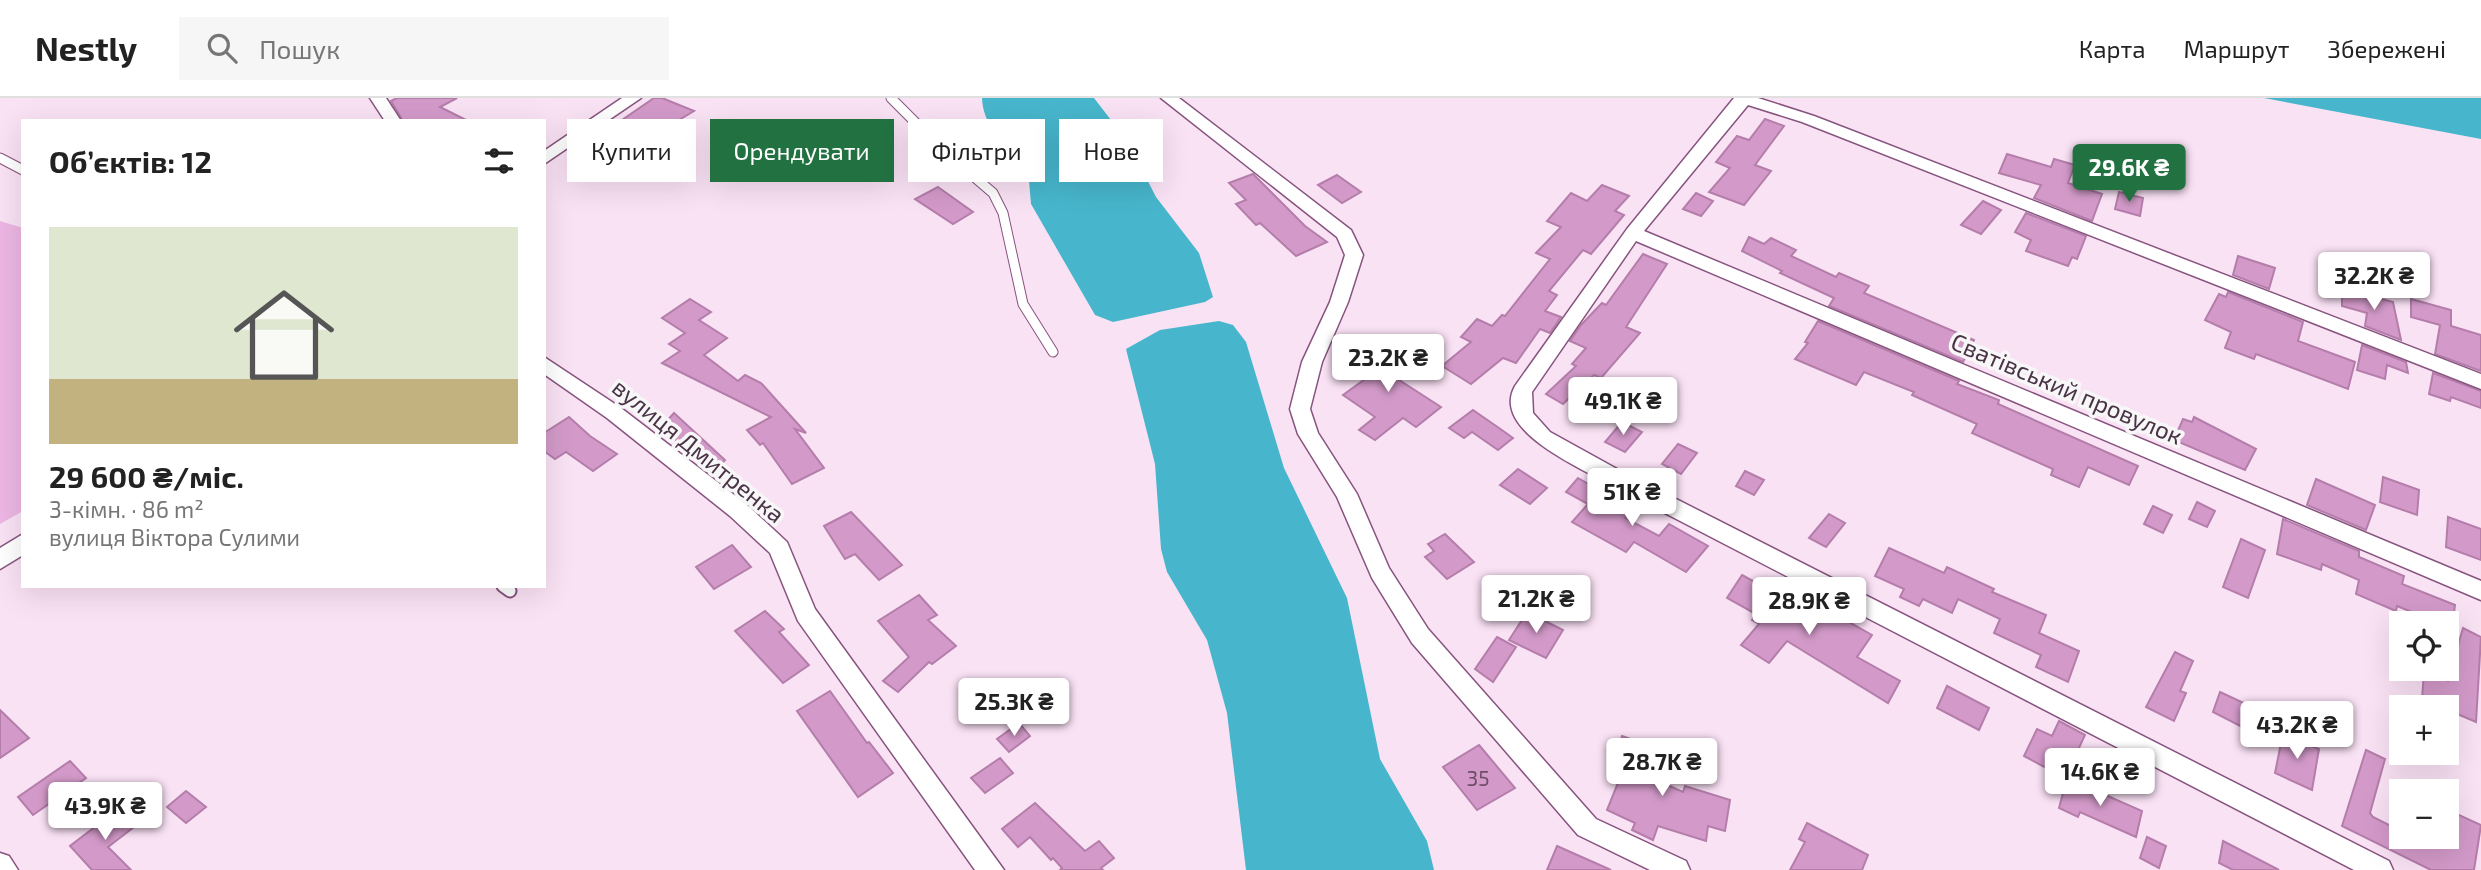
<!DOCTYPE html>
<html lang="uk">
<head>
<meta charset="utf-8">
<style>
	:root { --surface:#fff; --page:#f6f6f6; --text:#222; --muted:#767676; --line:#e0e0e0; --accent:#227141 }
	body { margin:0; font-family:"Exo 2",sans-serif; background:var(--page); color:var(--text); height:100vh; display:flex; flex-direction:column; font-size:26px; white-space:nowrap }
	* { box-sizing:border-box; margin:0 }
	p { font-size:23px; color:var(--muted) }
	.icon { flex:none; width:38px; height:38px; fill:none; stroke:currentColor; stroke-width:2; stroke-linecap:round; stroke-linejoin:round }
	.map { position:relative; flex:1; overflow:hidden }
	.details { position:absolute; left:21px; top:21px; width:525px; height:469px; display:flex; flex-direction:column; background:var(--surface); border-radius:0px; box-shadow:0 7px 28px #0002 }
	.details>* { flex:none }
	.top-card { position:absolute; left:567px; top:21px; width:665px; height:63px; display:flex; gap:14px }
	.controls { position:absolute; left:2389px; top:513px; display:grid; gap:14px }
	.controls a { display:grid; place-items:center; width:70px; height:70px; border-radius:0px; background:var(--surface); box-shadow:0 7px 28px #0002; font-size:35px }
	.price { position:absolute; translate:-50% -60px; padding:0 16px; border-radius:7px; background:#fff; color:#222; font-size:23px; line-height:46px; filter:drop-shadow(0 2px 4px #0008) }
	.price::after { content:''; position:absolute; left:50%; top:42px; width:21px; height:16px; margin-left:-10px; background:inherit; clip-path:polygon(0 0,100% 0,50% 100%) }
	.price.on { background:var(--accent); color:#fff }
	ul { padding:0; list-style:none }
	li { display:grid; align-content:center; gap:14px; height:371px; padding:0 28px }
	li+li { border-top:2px solid var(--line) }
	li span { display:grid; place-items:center; height:217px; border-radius:0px; color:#555 }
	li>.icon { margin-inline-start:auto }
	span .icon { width:126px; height:126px; fill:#fffc; stroke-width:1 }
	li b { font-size:30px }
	h2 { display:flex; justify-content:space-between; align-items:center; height:84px; padding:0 28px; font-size:30px }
	.tag { padding:0 24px; border-radius:0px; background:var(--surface); box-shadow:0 7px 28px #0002; font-size:24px; line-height:63px }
	.tag.on { background:var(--accent); color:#fff }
	header { display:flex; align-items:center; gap:42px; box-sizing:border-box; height:98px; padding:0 35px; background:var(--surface); border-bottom:2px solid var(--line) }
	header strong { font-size:33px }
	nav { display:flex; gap:38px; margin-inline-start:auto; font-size:24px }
	.search { width:490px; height:63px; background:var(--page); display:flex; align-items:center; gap:18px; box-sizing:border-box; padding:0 24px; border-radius:0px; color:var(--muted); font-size:26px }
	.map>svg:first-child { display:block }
</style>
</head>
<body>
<header>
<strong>Nestly</strong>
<div class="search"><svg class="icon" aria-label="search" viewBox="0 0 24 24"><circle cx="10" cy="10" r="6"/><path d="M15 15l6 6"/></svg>Пошук</div>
<nav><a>Карта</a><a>Маршрут</a><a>Збережені</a></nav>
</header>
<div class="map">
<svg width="2481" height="772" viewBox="0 0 2481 772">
	<rect width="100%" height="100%" fill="#fae2f5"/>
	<polygon fill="#edb6e4" points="0,123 23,130 23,413 0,426"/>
	<g fill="#47b6cc">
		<path d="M982 0H1094L1128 44 1156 99 1199 155 1213 199 1205 204 1113 224 1095 217 1031 106 1028 71C1008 51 983 30 982 0Z"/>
		<polygon points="2264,0 2481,0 2481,41"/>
		<polygon points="1219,223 1233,227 1246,244 1284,370 1347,500 1380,661 1427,743 1434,772 1246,772 1227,615 1207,542 1167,474 1161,451 1155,366 1126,251 1160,232"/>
	</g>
	<g fill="#d39ac9" stroke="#b47daa" stroke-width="2">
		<polygon points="397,0 457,0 440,9 468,23 403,23 391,3"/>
		<polygon points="654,0 662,0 694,13 662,32 649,25 619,46 600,37"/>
		<polygon points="1765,21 1784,28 1755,67 1771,73 1744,107 1709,94 1730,70 1716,64 1737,38 1749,42"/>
		<polygon points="2007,56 2051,69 2054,61 2075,67 2068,85 2102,96 2092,123 2034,100 2041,87 1999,75"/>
		<polygon points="1253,76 1305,128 1327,144 1296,158 1260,125 1256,127 1236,106 1246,102 1229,85"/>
		<polygon points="1337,77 1361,94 1342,105 1318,87"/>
		<polygon points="1602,87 1629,98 1615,113 1624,117 1591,156 1583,152 1549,193 1557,197 1545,213 1561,219 1550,235 1540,231 1516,265 1503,260 1471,286 1442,268 1471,244 1461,239 1477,221 1492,228 1502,217 1505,218 1550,161 1536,155 1561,129 1547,123 1571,95 1587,103"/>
		<polygon points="938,89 973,114 953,126 915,101"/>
		<polygon points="2119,94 2143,100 2140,118 2115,111"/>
		<polygon points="1696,95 1713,103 1701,118 1683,111"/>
		<polygon points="1983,103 2001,112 1981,136 1961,127"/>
		<polygon points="2026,115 2086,138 2077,161 2072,159 2068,168 2026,153 2031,142 2015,134"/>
		<polygon points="1749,139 1764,146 1771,140 1796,152 1791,158 1836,179 1839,175 1869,188 1864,195 1974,242 1963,264 1829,208 1834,200 1780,175 1782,173 1742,153"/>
		<polygon points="1643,156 1667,166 1626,229 1640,235 1601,280 1594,277 1563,306 1546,296 1576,268 1572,266 1586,250 1570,243 1581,227 1602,205 1606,207"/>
		<polygon points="2238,158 2275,170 2269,191 2233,177"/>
		<polygon points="2342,190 2393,204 2401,242 2365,228 2367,215 2342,208"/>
		<polygon points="2228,194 2303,224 2298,243 2355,264 2348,291 2256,256 2254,261 2225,250 2231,234 2205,222 2219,196 2226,199"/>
		<polygon points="690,201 711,214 699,222 727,240 704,257 738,283 745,277 761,285 806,335 795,331 824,370 792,386 763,345 760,347 747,332 771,319 662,265 680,253 669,246 685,235 662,220"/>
		<polygon points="2411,201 2451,212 2451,228 2481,237 2481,273 2435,256 2440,227 2411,219"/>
		<polygon points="1818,223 1959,283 1957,286 1999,302 1998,306 2138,368 2129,387 2088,369 2079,389 2051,377 2053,371 1972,335 1977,326 1912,297 1914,294 1864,274 1856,287 1795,261 1808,245 1805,244"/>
		<polygon points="1382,246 1410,266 1393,278 1441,309 1416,329 1403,320 1375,342 1359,332 1375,319 1343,297 1372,276 1356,265"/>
		<polygon points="2362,247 2406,264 2408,275 2387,267 2385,281 2357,272"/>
		<polygon points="2433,275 2481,293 2481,310 2451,299 2450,303 2429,296"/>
		<polygon points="1473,312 1499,330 1513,340 1498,352 1472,334 1464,340 1449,330"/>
		<polygon points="674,315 725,362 720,368 715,365 707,370 685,348 669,338 673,335 664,326"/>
		<polygon points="569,319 590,338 617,356 593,373 566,354 555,361 544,353 544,335"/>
		<polygon points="2194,319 2256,351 2245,372 2174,342 2183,321 2192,324"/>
		<polygon points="1622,324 1642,334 1625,354 1605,344"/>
		<polygon points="1678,346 1697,355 1681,376 1662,366"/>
		<polygon points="1518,371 1547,390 1530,406 1500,387"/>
		<polygon points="1745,373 1764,382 1754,397 1736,388"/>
		<polygon points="2383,379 2419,392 2417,417 2380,404"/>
		<polygon points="1578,380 1632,411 1625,420 1659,438 1669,426 1708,448 1686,474 1634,444 1626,454 1572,424 1588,406 1566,394"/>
		<polygon points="2316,381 2375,407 2366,432 2307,407"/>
		<polygon points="2197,404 2215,413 2207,429 2189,421"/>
		<polygon points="2153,408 2172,417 2163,435 2144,426"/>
		<polygon points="851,414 902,467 879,482 855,456 845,461 824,428"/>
		<polygon points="1829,416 1845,425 1826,449 1809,440"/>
		<polygon points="2448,419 2481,431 2481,462 2446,449"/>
		<polygon points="2283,421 2359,453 2359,459 2404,478 2402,486 2455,507 2452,530 2446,525 2439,525 2397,508 2396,513 2356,496 2359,482 2322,466 2321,472 2277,456"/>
		<polygon points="1445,436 1474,464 1447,481 1425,459 1434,453 1428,446"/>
		<polygon points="2241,441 2265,452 2248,500 2223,489"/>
		<polygon points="732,447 751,469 714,491 696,469"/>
		<polygon points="1889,450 1944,475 1947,469 1994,491 1992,494 2046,517 2039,535 2079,553 2068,584 2036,569 2041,557 1994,535 2000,521 1958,501 1952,515 1923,501 1919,508 1900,499 1904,491 1875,478"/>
		<polygon points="1742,477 1827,524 1833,515 1872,537 1857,559 1900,583 1888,605 1787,543 1769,565 1741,547 1759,526 1752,522 1756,516 1727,500"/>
		<polygon points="919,497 937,517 928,522 956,548 932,566 929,564 898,594 883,583 909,559 878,523"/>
		<polygon points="765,513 784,531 779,534 809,567 783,585 735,533"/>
		<polygon points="1527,514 1563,532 1546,560 1509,542"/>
		<polygon points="2463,530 2481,539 2476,624 2422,601 2424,574 2448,583"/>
		<polygon points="1497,539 1516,549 1493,584 1475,571"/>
		<polygon points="2175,554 2193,563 2180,593 2186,595 2174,623 2146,609"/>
		<polygon points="1947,588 1989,610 1979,632 1937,610"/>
		<polygon points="830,593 867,645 869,644 893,675 858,699 797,613"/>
		<polygon points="2220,594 2263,614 2256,636 2213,614"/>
		<polygon points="0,612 29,640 0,660"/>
		<polygon points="2059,623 2085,637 2065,680 2024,658 2037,631 2052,638"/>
		<polygon points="1019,625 1030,638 1009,654 997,641"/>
		<polygon points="2283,635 2319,651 2312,692 2275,675"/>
		<polygon points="1622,638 1656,650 1649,679 1683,694 1685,688 1730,702 1725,733 1708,728 1706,743 1658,728 1653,742 1632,732 1635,725 1607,712 1624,670 1614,667"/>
		<polygon points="1479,647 1515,690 1477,712 1443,669"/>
		<polygon points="2366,652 2385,661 2370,715 2373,719 2401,733 2401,738 2446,738 2446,711 2481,727 2474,772 2431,772 2342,728"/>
		<polygon points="1000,660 1013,675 985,695 971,680"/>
		<polygon points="70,663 86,680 33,717 18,699"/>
		<polygon points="2067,680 2142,713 2136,739 2080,714 2078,719 2059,710"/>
		<polygon points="186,693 206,709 186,725 167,709"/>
		<polygon points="1035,705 1085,753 1099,743 1114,760 1101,770 1103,772 1060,772 1062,770 1053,760 1051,762 1030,739 1018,749 1002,731"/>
		<polygon points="121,709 138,726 108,749 131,772 92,772 70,748"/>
		<polygon points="1807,725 1868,757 1862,772 1790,772 1805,744 1799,741"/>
		<polygon points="2147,739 2166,748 2159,770 2140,760"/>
		<polygon points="2223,743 2279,772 2233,772 2219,765"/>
		<polygon points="1557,748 1611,772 1547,772"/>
	</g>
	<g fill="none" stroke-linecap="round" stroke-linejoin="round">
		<defs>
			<g id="service-far1">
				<polyline points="891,0 944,53 993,95 1003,115 1023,206 1053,254"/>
				<polyline points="0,60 23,72"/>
			</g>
			<polyline id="service" points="503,488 510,493"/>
			<g id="minor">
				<polygon points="370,0 386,0 401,23 385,23"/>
				<polygon points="622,0 641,0 544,66 544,53"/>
				<polygon points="1161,0 1179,0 1351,132 1363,157 1348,204 1322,264 1310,311 1318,335 1357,396 1389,470 1428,531 1596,721 1686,763 1690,772 1650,772 1578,737 1412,545 1372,480 1337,399 1298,336 1290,311 1302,264 1330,204 1345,157 1337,139"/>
				<path d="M1734 0H1758L1814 18 2481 276V291L1802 24 1748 7 1644 133 2481 483V502L1636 143 1532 294 1533 315 1550 334 1617 371 2389 763 2393 772H2354L1603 383C1575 367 1491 331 1515 288L1627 131Z"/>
				<polygon points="544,259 621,310 746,406 787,444 815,511 1004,772 975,772 798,523 770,455 730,418 607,320 544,276"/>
				<polygon points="23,436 23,457 0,471 0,450"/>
				<polygon points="0,755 9,758 18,772 0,772"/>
			</g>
		</defs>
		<use href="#service-far1" stroke="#87537f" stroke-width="11"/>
		<use href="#service" stroke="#87537f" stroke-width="15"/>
		<use href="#minor" stroke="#87537f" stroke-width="3"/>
		<use href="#service-far1" stroke="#fff" stroke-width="9"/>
		<use href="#service" stroke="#fff" stroke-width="11"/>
		<use href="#minor" fill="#fff" fill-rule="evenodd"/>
	</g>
	<g text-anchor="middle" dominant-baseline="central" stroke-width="7" stroke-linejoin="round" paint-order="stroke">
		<g font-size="21" fill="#6d4d68">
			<text x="1478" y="679">35</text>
		</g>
		<g font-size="24" fill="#4b3347" stroke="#f7f7f7">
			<text transform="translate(2067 290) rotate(23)">Сватівський провулок</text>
			<text transform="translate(699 352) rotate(39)">вулиця Дмитренка</text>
		</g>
	</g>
</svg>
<div class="controls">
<a><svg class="icon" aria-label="locate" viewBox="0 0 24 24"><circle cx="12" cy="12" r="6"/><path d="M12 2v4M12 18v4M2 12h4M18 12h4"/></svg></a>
<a>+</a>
<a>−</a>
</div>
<b class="price on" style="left:2129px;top:106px">29.6K ₴</b>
<b class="price" style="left:2374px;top:214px">32.2K ₴</b>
<b class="price" style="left:1388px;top:296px">23.2K ₴</b>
<b class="price" style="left:1623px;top:339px">49.1K ₴</b>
<b class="price" style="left:1632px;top:430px">51K ₴</b>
<b class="price" style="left:1536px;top:537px">21.2K ₴</b>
<b class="price" style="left:1809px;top:539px">28.9K ₴</b>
<b class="price" style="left:1014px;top:640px">25.3K ₴</b>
<b class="price" style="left:2297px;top:663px">43.2K ₴</b>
<b class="price" style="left:1662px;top:700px">28.7K ₴</b>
<b class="price" style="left:2100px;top:710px">14.6K ₴</b>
<b class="price" style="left:105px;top:744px">43.9K ₴</b>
<div class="top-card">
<a class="tag">Купити</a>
<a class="tag on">Орендувати</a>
<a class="tag">Фільтри</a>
<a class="tag">Нове</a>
</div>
<section class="details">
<h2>Об’єктів: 12<svg class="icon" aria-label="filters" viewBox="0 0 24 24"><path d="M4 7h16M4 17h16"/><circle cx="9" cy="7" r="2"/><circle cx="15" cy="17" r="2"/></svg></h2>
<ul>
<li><span style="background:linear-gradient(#dfe7d0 70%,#c2b280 0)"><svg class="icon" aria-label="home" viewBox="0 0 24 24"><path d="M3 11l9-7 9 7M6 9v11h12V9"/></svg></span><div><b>29 600 ₴/міс.</b><p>3-кімн. · 86 m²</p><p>вулиця Віктора Сулими</p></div></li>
</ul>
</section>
</div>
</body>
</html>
